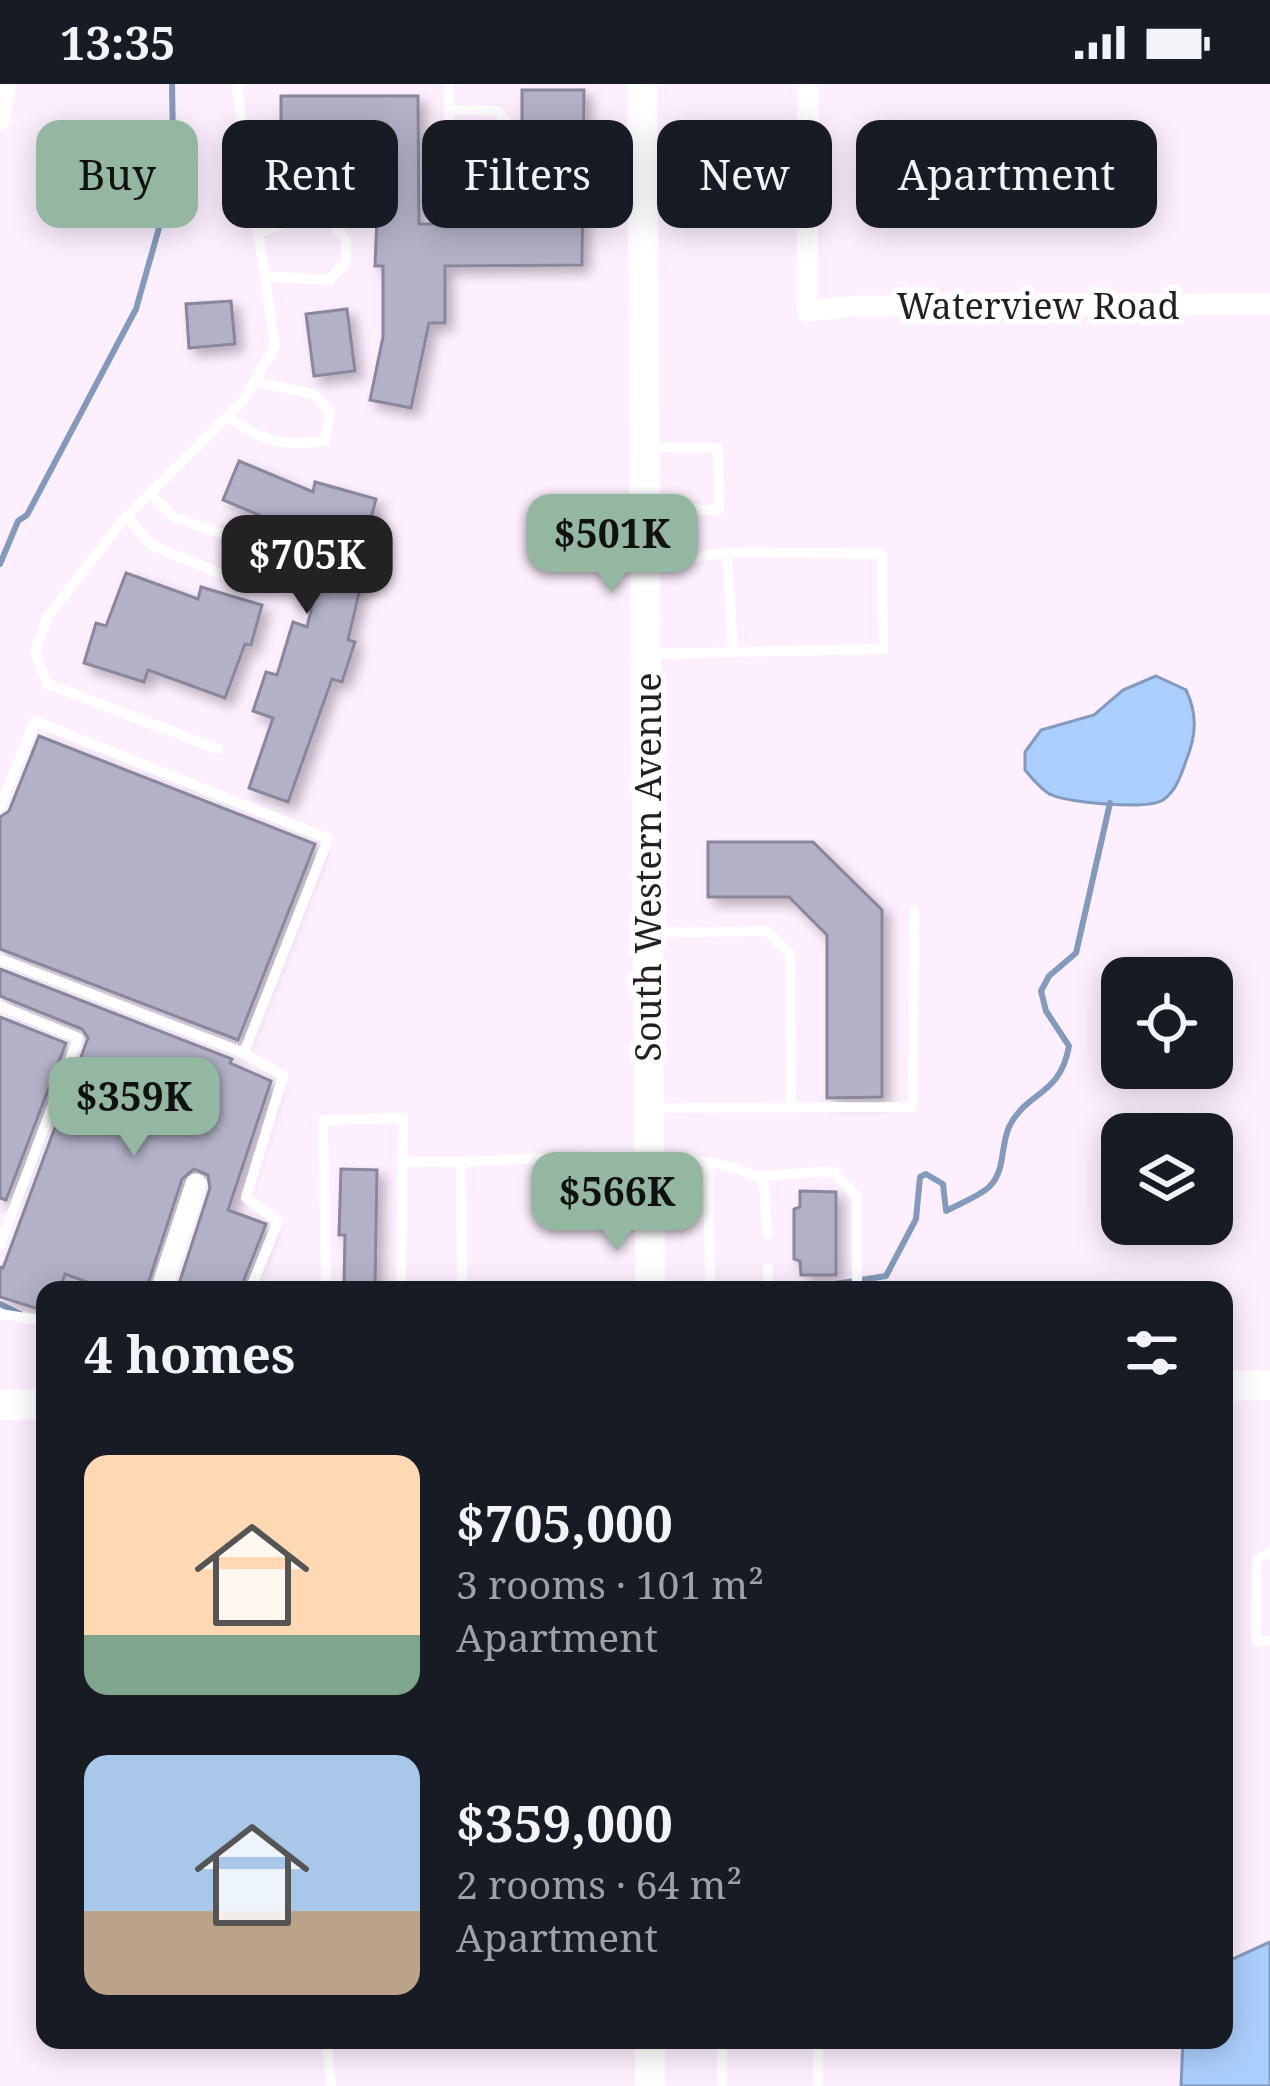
<!DOCTYPE html>
<html lang="en">
<head>
<meta charset="utf-8">
<style>
	:root { --surface:#171b24; --page:#20242c; --text:#f1f3f6; --muted:#9ea1a6; --accent:#94b7a2 }
	body { margin:0; font-family:"Noto Serif",serif; background:var(--page); color:var(--text); height:100vh; display:flex; flex-direction:column; font-size:45px; white-space:nowrap }
	* { box-sizing:border-box; margin:0 }
	p { font-size:39px; color:var(--muted) }
	.icon { flex:none; width:66px; height:66px; fill:none; stroke:currentColor; stroke-width:2; stroke-linecap:round; stroke-linejoin:round }
	.map { position:relative; flex:1; overflow:hidden }
	.panel { position:absolute; left:36px; top:1197px; width:1197px; height:768px; display:flex; flex-direction:column; background:var(--surface); border-radius:24px; box-shadow:0 6px 30px #0003 }
	.panel>* { flex:none }
	.top-card { position:absolute; left:36px; top:36px; width:1200px; height:108px; display:flex; gap:24px }
	.controls { position:absolute; left:1101px; top:873px; display:grid; gap:24px }
	.controls a { display:grid; place-items:center; width:132px; height:132px; border-radius:24px; background:var(--surface); box-shadow:0 6px 30px #0003; font-size:60px }
	.price { position:absolute; translate:-50% -102px; padding:0 27px; border-radius:24px; background:var(--accent); color:#111; font-size:39px; line-height:78px; filter:drop-shadow(0 3px 6px #0008) }
	.price::after { content:''; position:absolute; left:50%; top:72px; width:36px; height:27px; margin-left:-18px; background:inherit; clip-path:polygon(0 0,100% 0,50% 100%) }
	.price.selected { background:#222; color:#fff }
	ul { padding:0; list-style:none }
	li { display:flex; align-items:center; gap:36px; height:300px; padding:0 48px }
	li span { display:grid; place-items:center; flex:none; width:336px; height:240px; border-radius:24px; color:#555 }
	li>.icon { margin-inline-start:auto }
	span .icon { width:144px; height:144px; fill:#fffc; stroke-width:1 }
	li b { font-size:51px }
	h2 { display:flex; justify-content:space-between; align-items:center; height:144px; padding:0 48px; font-size:51px }
	.pill { padding:0 42px; border-radius:24px; background:var(--surface); box-shadow:0 6px 30px #0003; font-size:42px; line-height:108px }
	.pill.selected { background:var(--accent); color:#111 }
	.status { display:flex; justify-content:space-between; align-items:center; height:84px; padding:0 60px; background:var(--surface); direction:ltr }
	.status svg { height:33px; fill:currentColor }
	.map>svg:first-child { display:block }
</style>
</head>
<body>
<div class="status"><b>13:35</b><svg viewBox="0 0 49 12"><path d="M0 12V9h3v3zM5 12V6h3v6zM10 12V3h3v9zM15 12V0h3v12zM26 1h20v11H26zM47 4h2v5h-2z"/></svg></div>
<div class="map">
<svg width="1270" height="2002" viewBox="0 0 1270 2002">
	<defs>
		<filter id="shadow"><feDropShadow dx="7" dy="7" stdDeviation="6" flood-color="#0004"/></filter>
	</defs>
	<rect width="100%" height="100%" fill="#fdeffe"/>
	<g fill="#abcffc" stroke="#839abc" stroke-width="3">
		<path d="M1156 592 1186 606C1198 631 1196 652 1186 677 1181 691 1176 707 1163 716 1147 726 1069 719 1052 711 1042 707 1032 694 1025 686V668L1041 646 1094 631 1123 606Z"/>
		<polygon points="1270,1858 1270,2002 1181,2002 1183,1956 1224,1956 1224,1879"/>
	</g>
	<g fill="none" stroke-linecap="round" stroke-linejoin="round">
		<g stroke="#839abc" stroke-width="6">
			<polyline points="0,480 18,437 27,431 136,225 159,144 173,58 172,0"/>
			<path d="M739 1206 823 1202 886 1192 916 1135 920 1093 926 1090 943 1100 946 1127C959 1120 977 1113 988 1104 1006 1088 1000 1063 1009 1043 1027 1006 1060 1013 1069 962L1046 927 1041 907 1049 892 1076 869 1110 719"/>
			<polyline points="0,1220 20,1230"/>
		</g>
	</g>
	<g fill="#b2b1c7" stroke="#88879c" stroke-width="3" filter="url(#shadow)">
		<polygon points="522,6 584,6 582,181 445,182 445,239 429,239 411,324 370,316 383,253 383,182 375,182 378,110 293,110 293,53 281,53 281,12 418,12 419,140 543,140 543,76 555,76 555,46 522,46"/>
		<polygon points="231,217 235,260 189,264 186,220"/>
		<polygon points="347,225 355,287 314,292 306,230"/>
		<polygon points="239,377 313,408 315,398 376,415 361,473 367,475 348,556 355,558 342,598 332,595 288,718 249,704 273,634 253,627 266,588 277,591 293,538 307,543 330,446 283,434 280,440 223,416"/>
		<polygon points="126,489 198,515 201,503 262,521 251,561 245,560 225,614 148,586 144,598 84,579 96,539 106,542"/>
		<polygon points="39,652 315,760 238,956 0,865 0,733 9,727"/>
		<polygon points="708,758 813,758 882,826 882,1013 827,1014 827,851 789,813 708,813"/>
		<polygon points="0,885 232,975 230,979 271,997 228,1126 266,1140 240,1206 177,1206 210,1104 208,1091 194,1085 182,1095 146,1206 109,1206 65,1190 60,1206 45,1206 45,1227 0,1213 0,1183 3,1184 88,954 82,945 0,912"/>
		<polygon points="0,933 66,959 6,1116 0,1114"/>
		<polygon points="341,1085 377,1086 375,1203 344,1202 345,1151 339,1151"/>
		<polygon points="800,1107 836,1108 836,1191 801,1191 800,1177 794,1175 794,1125 800,1123"/>
	</g>
	<g fill="none" stroke-linecap="round" stroke-linejoin="round">
		<g stroke="#fff" stroke-width="10">
			<polyline points="449,0 450,93 465,107 494,107 507,96 507,38 497,27 449,26"/>
			<polyline points="258,149 286,139 331,138 346,156 346,178 329,196 265,192"/>
			<path d="M228 332C256 355 289 365 325 356L330 329 315 311 254 297"/>
			<polyline points="647,363 718,364 719,426 648,425"/>
			<polyline points="127,432 151,461 256,504 281,501 289,484 282,471 174,433 150,409"/>
			<polyline points="727,468 733,568"/>
			<polyline points="648,481 727,468 882,470 883,565 649,570"/>
			<polyline points="218,665 47,600 35,568 47,534 122,437 242,318 275,262 237,4 242,0"/>
			<polyline points="0,723 35,637 328,755 244,969 283,992 246,1114 278,1137 250,1206"/>
			<polyline points="650,849 767,847 790,870 791,1023"/>
			<polyline points="0,875 244,969"/>
			<polyline points="0,922 78,954 0,1161"/>
			<polyline points="652,1024 913,1023 914,827"/>
			<polyline points="403,1078 461,1078"/>
			<polyline points="708,1078 710,1200 726,1206"/>
			<polyline points="757,1092 833,1087 857,1113 857,1206"/>
			<polyline points="768,1183 768,1206"/>
			<polyline points="326,1206 323,1036 403,1034 401,1206"/>
			<path d="M462 1206 461 1078C531 1076 711 1057 764 1098L767 1150"/>
			<polyline points="0,1230 45,1237"/>
			<polyline points="1270,1468 1257,1475 1256,1557 1270,1557"/>
			<polyline points="327,1956 331,2002"/>
			<polyline points="722,1956 722,2002"/>
			<polyline points="653,1957 818,1957"/>
			<polyline points="818,2002 818,1957 870,1956"/>
		</g>
		<g stroke="#fff" stroke-width="21">
			<polyline points="808,0 807,227 856,222 1270,220"/>
			<polyline points="0,36 5,0"/>
			<polyline points="161,1206 196,1100"/>
		</g>
		<g stroke="#fff" stroke-width="30">
			<polyline points="642,0 650,1206"/>
			<polyline points="1224,1302 1270,1301"/>
			<polyline points="0,1321 45,1320"/>
			<polyline points="650,2002 650,1956"/>
		</g>
	</g>
	<g text-anchor="middle" dominant-baseline="central" stroke-width="12" stroke-linejoin="round" paint-order="stroke">
		<g font-size="36" fill="#251f25" stroke="#fff">
			<text x="1038" y="221">Waterview Road</text>
			<text transform="translate(647 783) rotate(-90)">South Western Avenue</text>
		</g>
	</g>
</svg>
<div class="controls">
<a><svg class="icon" aria-label="locate" viewBox="0 0 24 24"><circle cx="12" cy="12" r="6"/><path d="M12 2v4M12 18v4M2 12h4M18 12h4"/></svg></a>
<a><svg class="icon" aria-label="layers" viewBox="0 0 24 24"><path d="M12 4l9 5-9 5-9-5zM3 14l9 5 9-5"/></svg></a>
</div>
<b class="price" style="left:612px;top:512px">$501K</b>
<b class="price selected" style="left:307px;top:533px">$705K</b>
<b class="price" style="left:134px;top:1075px">$359K</b>
<b class="price" style="left:617px;top:1170px">$566K</b>
<div class="top-card">
<a class="pill selected">Buy</a>
<a class="pill">Rent</a>
<a class="pill">Filters</a>
<a class="pill">New</a>
<a class="pill">Apartment</a>
</div>
<section class="panel">
<h2>4 homes<svg class="icon" aria-label="filters" viewBox="0 0 24 24"><path d="M4 7h16M4 17h16"/><circle cx="9" cy="7" r="2"/><circle cx="15" cy="17" r="2"/></svg></h2>
<ul>
<li><span style="background:linear-gradient(#ffd9b3 75%,#7fa58c 0)"><svg class="icon" aria-label="home" viewBox="0 0 24 24"><path d="M3 11l9-7 9 7M6 9v11h12V9"/></svg></span><div><b>$705,000</b><p>3 rooms · 101 m²</p><p>Apartment</p></div></li>
<li><span style="background:linear-gradient(#a9c7e8 65%,#b9a48a 0)"><svg class="icon" aria-label="home" viewBox="0 0 24 24"><path d="M3 11l9-7 9 7M6 9v11h12V9"/></svg></span><div><b>$359,000</b><p>2 rooms · 64 m²</p><p>Apartment</p></div></li>
</ul>
</section>
</div>
</body>
</html>
